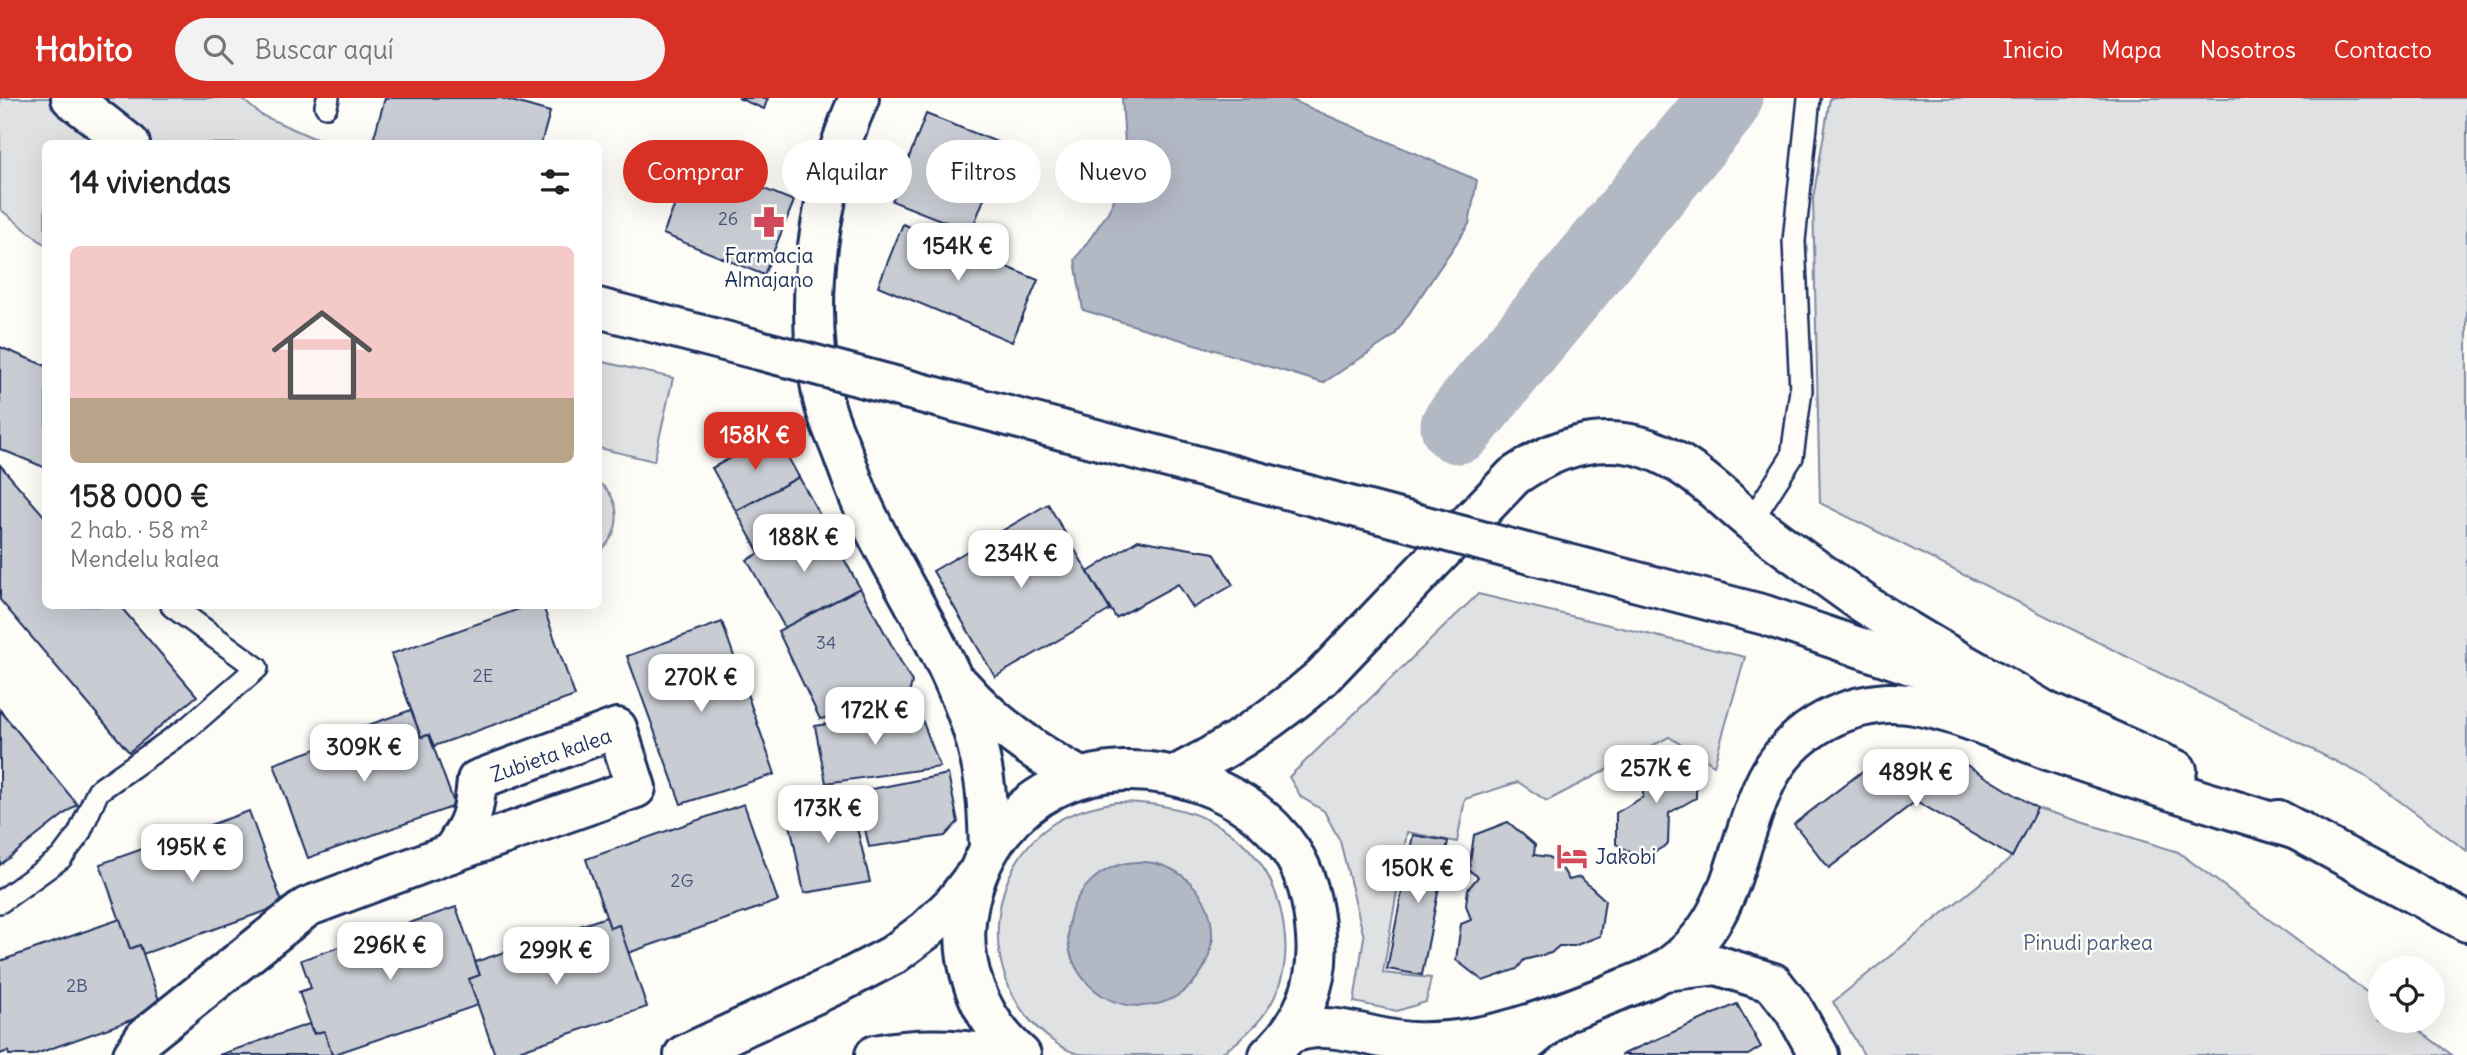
<!DOCTYPE html>
<html lang="es">
<head>
<meta charset="utf-8">
<style>
	:root { --surface:#fff; --page:#f2f2f2; --text:#222; --muted:#767676; --accent:#d93025 }
	body { margin:0; font-family:Delius,sans-serif; background:var(--page); color:var(--text); height:100vh; display:flex; flex-direction:column; font-size:26px; white-space:nowrap }
	* { box-sizing:border-box; margin:0 }
	p { font-size:23px; color:var(--muted) }
	.icon { flex:none; width:38px; height:38px; fill:none; stroke:currentColor; stroke-width:2; stroke-linecap:round; stroke-linejoin:round }
	.map { position:relative; flex:1; overflow:hidden }
	.sheet { position:absolute; left:42px; top:42px; width:560px; height:469px; display:flex; flex-direction:column; background:var(--surface); border-radius:10px; box-shadow:0 7px 28px #0002 }
	.sheet>* { flex:none }
	.banner { position:absolute; left:623px; top:42px; width:665px; height:63px; display:flex; gap:14px }
	.buttons { position:absolute; left:2368px; top:858px; display:grid; gap:14px }
	.buttons a { display:grid; place-items:center; width:77px; height:77px; border-radius:50%; background:var(--surface); box-shadow:0 7px 28px #0002; font-size:35px }
	.price { position:absolute; translate:-50% -60px; padding:0 16px; border-radius:14px; background:#fff; color:#222; font-size:23px; line-height:46px; filter:drop-shadow(0 2px 4px #0008) }
	.price::after { content:''; position:absolute; left:50%; top:42px; width:21px; height:16px; margin-left:-10px; background:inherit; clip-path:polygon(0 0,100% 0,50% 100%) }
	.price.active { background:var(--accent); color:#fff }
	ul { padding:0; list-style:none }
	li { display:grid; align-content:center; gap:14px; height:371px; padding:0 28px }
	li span { display:grid; place-items:center; height:217px; border-radius:10px; color:#555 }
	li>.icon { margin-inline-start:auto }
	span .icon { width:126px; height:126px; fill:#fffc; stroke-width:1 }
	li b { font-size:30px }
	h2 { display:flex; justify-content:space-between; align-items:center; height:84px; padding:0 28px; font-size:30px }
	.pill { padding:0 24px; border-radius:32px; background:var(--surface); box-shadow:0 7px 28px #0002; font-size:24px; line-height:63px }
	.pill.active { background:var(--accent); color:#fff }
	header { display:flex; align-items:center; gap:42px; box-sizing:border-box; height:98px; padding:0 35px; background:var(--accent); color:#fff }
	header strong { font-size:33px }
	nav { display:flex; gap:38px; margin-inline-start:auto; font-size:24px }
	.search { width:490px; height:63px; background:var(--page); display:flex; align-items:center; gap:18px; box-sizing:border-box; padding:0 24px; border-radius:38px; color:var(--muted); font-size:26px }
	.map>svg:first-child { display:block }
</style>
</head>
<body>
<header>
<strong>Habito</strong>
<div class="search"><svg class="icon" aria-label="search" viewBox="0 0 24 24"><circle cx="10" cy="10" r="6"/><path d="M15 15l6 6"/></svg>Buscar aquí</div>
<nav><a>Inicio</a><a>Mapa</a><a>Nosotros</a><a>Contacto</a></nav>
</header>
<div class="map">
<svg width="2467" height="957" viewBox="0 0 2467 957">
	<rect width="100%" height="100%" fill="#fdfcf7"/>
	<filter id="ink" filterUnits="userSpaceOnUse"><feTurbulence type="fractalNoise" baseFrequency=".0143" numOctaves="2"/><feDisplacementMap in="SourceGraphic" scale="14" xChannelSelector="R" yChannelSelector="G"/><feConvolveMatrix kernelMatrix="1 2 1 2 8 2 1 2 1" color-interpolation-filters="sRGB"/></filter>
	<g filter="url(#ink)">
		<g fill="#e0e1e3" stroke="#7e88a0" stroke-width="2" fill-rule="evenodd">
			<polygon points="0,0 241,0 261,17 325,45 46,46 45,147 0,111"/>
			<polygon points="1830,0 2467,0 2467,753 2367,679 1820,405 1813,101"/>
			<polygon points="599,263 673,280 654,363 599,350"/>
			<path d="M599 385C623 401 622 437 599 453Z"/>
			<polygon points="1478,496 1745,559 1714,667 1669,639 1547,703 1518,684 1465,701 1457,744 1407,734 1383,875 1431,880 1426,904 1397,913 1354,904 1364,839 1340,743 1324,713 1301,699 1289,679"/>
			<path d="M1116 704C1206 704 1277 743 1285 840 1288 874 1276 908 1251 931 1241 941 1227 955 1212 957 1187 957 1148 957 1122 957 1109 957 1092 957 1079 956 1061 952 1040 934 1028 920 981 864 989 770 1051 727 1070 714 1093 708 1116 704ZM1068 831 1213 841 1206 867 1191 888 1084 881 1071 858Z"/>
			<polygon points="2037,710 2178,754 2380,904 2380,922 2405,922 2452,957 1864,957 1833,904 2009,762"/>
		</g>
		<g fill="#b3b8c5" stroke="#76819c" stroke-width="2">
			<polygon points="1122,0 1287,0 1477,82 1469,126 1394,238 1323,285 1083,212 1075,162 1107,116 1127,76"/>
			<circle cx="1140" cy="836" r="72"/>
		</g>
		<g fill="none" stroke-linecap="round" stroke-linejoin="round">
			<polyline stroke="#b3b8c5" stroke-width="75" points="1458,328 1720,9 1725,0"/>
		</g>
		<g fill="#c9ccd3" stroke="#1b2f5e" stroke-width="2">
			<polygon points="385,0 501,0 550,14 541,46 372,46"/>
			<polygon points="738,0 768,0 764,11"/>
			<polygon points="926,16 1005,47 971,134 892,103"/>
			<polygon points="693,62 794,103 764,177 663,136"/>
			<polygon points="903,126 1038,182 1012,244 878,188"/>
			<polygon points="0,249 46,268 46,370 0,351"/>
			<polygon points="775,336 799,379 736,413 712,370"/>
			<polygon points="0,367 46,420 46,508 120,508 197,598 129,654 0,502"/>
			<polygon points="799,379 822,421 759,455 736,413"/>
			<polygon points="1048,406 1110,512 995,579 933,473"/>
			<polygon points="822,421 860,490 785,530 747,462"/>
			<polygon points="1138,442 1214,455 1233,487 1193,510 1178,486 1116,520 1088,474"/>
			<polygon points="860,490 912,584 907,604 820,621 778,533"/>
			<polygon points="528,508 543,508 575,598 434,648 429,637 421,639 391,556"/>
			<polygon points="722,524 775,676 681,706 627,558"/>
			<polygon points="918,611 940,669 826,685 815,628"/>
			<polygon points="0,612 77,706 0,767"/>
			<polygon points="411,612 421,639 429,637 455,708 308,760 274,666 322,649 320,644"/>
			<polygon points="1669,653 1696,669 1696,700 1669,715 1668,746 1643,761 1616,746 1616,715 1643,699 1643,668"/>
			<polygon points="1945,654 2037,710 2012,759 1916,703 1829,770 1794,726 1881,659 1910,696 1920,697"/>
			<polygon points="948,676 958,724 945,738 869,749 857,694"/>
			<polygon points="849,697 870,784 804,795 787,711"/>
			<polygon points="744,706 778,803 628,855 619,827 610,830 586,761"/>
			<polygon points="249,713 283,807 143,856 140,847 130,851 100,766"/>
			<polygon points="1508,724 1535,747 1534,757 1549,759 1562,770 1569,782 1580,779 1605,802 1600,838 1574,848 1559,848 1551,855 1524,862 1517,871 1483,883 1456,862 1461,826 1471,822 1466,807 1468,791 1478,779 1469,772 1474,737"/>
			<polygon points="1413,737 1448,743 1422,877 1387,871"/>
			<polygon points="456,809 480,877 469,881 478,907 332,957 324,933 314,936 299,894 311,890 301,862"/>
			<polygon points="606,819 610,830 619,827 647,909 507,957 495,957 469,881 480,877 475,864"/>
			<polygon points="120,821 130,851 140,847 162,911 33,957 9,957 8,953 0,956 0,863"/>
			<polygon points="1737,906 1761,949 1748,957 1621,957"/>
			<polygon points="309,926 314,936 324,933 332,957 219,957"/>
		</g>
		<g fill="none" stroke-linecap="round" stroke-linejoin="round">
			<defs>
				<g id="lane">
					<polyline points="326,8 328,0"/>
					<polyline points="1751,423 1792,359 1801,292 1794,143 1809,0"/>
					<polyline points="0,804 61,760 79,736 98,693 189,629 257,570 172,508"/>
				</g>
				<g id="street">
					<path d="M617 630 636 690 451 755C471 726 474 717 477 682Z"/>
					<polyline points="1664,873 1717,867 1773,885 1794,912 1819,957"/>
					<polyline points="133,957 145,939 307,809 451,755"/>
				</g>
				<g id="secondary">
					<path d="M859 0C819 91 803 198 822 296 825 315 834 333 841 351 848 369 854 388 862 406 899 487 962 574 980 660 987 690 988 720 989 750"/>
					<path d="M961 588C995 627 1035 655 1080 679"/>
					<polyline points="684,957 841,884 893,857 926,832 953,806 973,780"/>
					<path d="M875 957C916 949 956 950 997 957"/>
					<path d="M1021 957C978 920 956 861 969 804 994 695 1096 649 1199 685 1236 698 1269 720 1291 753 1308 778 1314 809 1316 838 1320 884 1303 926 1269 957"/>
					<polyline points="1512,957 1560,917"/>
				</g>
				<g id="primary">
					<polyline points="71,0 130,46"/>
					<polyline points="598,210 759,252"/>
					<polyline points="906,291 1422,427"/>
					<polyline points="1526,455 1765,517 2045,613 2177,672"/>
					<path d="M1176 677C1230 650 1277 619 1322 579L1514 378C1554 350 1601 334 1649 351 1689 365 1719 397 1752 424 1768 437 1785 449 1803 462 1823 476 1843 491 1863 505 1922 544 1985 577 2045 613"/>
					<polyline points="2278,722 2467,824"/>
					<path d="M1290 936C1331 919 1371 943 1413 944 1483 947 1551 920 1615 894 1631 887 1650 882 1664 872 1737 825 1732 751 1767 681 1790 636 1837 608 1888 605 1937 603 2007 638 2054 654 2135 683 2218 707 2300 733"/>
				</g>
			</defs>
			<use href="#lane" stroke="#1b2f5e" stroke-width="26"/>
			<use href="#street" stroke="#1b2f5e" stroke-width="44"/>
			<use href="#secondary" stroke="#1b2f5e" stroke-width="44"/>
			<use href="#primary" stroke="#1b2f5e" stroke-width="44"/>
			<use href="#lane" stroke="#fdfcf7" stroke-width="21"/>
			<use href="#street" stroke="#fdfcf7" stroke-width="38"/>
			<use href="#secondary" stroke="#fdfcf7" stroke-width="38"/>
			<use href="#primary" stroke="#fdfcf7" stroke-width="38"/>
			<defs>
				<g id="primary-bridge">
					<polyline points="759,252 906,291"/>
					<polyline points="1422,427 1526,455"/>
				</g>
			</defs>
			<use href="#primary-bridge" stroke="#1b2f5e" stroke-width="44" stroke-linecap="butt"/>
			<use href="#primary-bridge" stroke="#fdfcf7" stroke-width="38"/>
		</g>
	</g>
	<defs>
		<symbol id="pharmacy-bare" viewBox="-9 -9 18 18"><path d="M-2-6h4v4h4v4h-4v4h-4v-4h-4v-4h4Z" fill="#d1495b" stroke="#fdfcf7" stroke-width="2.5" paint-order="stroke"/></symbol>
		<symbol id="hotel-bare" viewBox="-9 -9 18 18"><path d="M-6-4.5h1.5V1H6V5H4.5V3h-9V5H-6ZM-4 0a1.8 1.8 0 1 1 3.6 0ZM.5 0V-2.5h3Q6-2.5 6 0Z" fill="#d1495b" stroke="#fdfcf7" stroke-width="2.5" paint-order="stroke"/></symbol>
	</defs>
	<g fill-rule="evenodd">
		<use href="#pharmacy-bare" x="747" y="102" width="44" height="44"/>
		<use href="#hotel-bare" x="1550" y="736" width="44" height="44"/>
	</g>
	<g text-anchor="middle" dominant-baseline="central" stroke-width="5" stroke-linejoin="round" paint-order="stroke">
		<g font-size="18" fill="#46567b">
			<text x="728" y="120">26</text>
			<text x="826" y="544">34</text>
			<text x="483" y="577">2E</text>
			<text x="682" y="782">2G</text>
			<text x="77" y="887">2B</text>
		</g>
		<g font-size="21" fill="#1b2f5e" stroke="#fdfcf7">
			<text x="769" y="157">Farmacia<tspan x="769" dy="24">Almajano</tspan></text>
			<text x="1595" y="758" text-anchor="start">Jakobi</text>
		</g>
		<g font-size="21" fill="#1b2f5e" stroke="#fdfcf7">
			<text transform="translate(551 657) rotate(-19)">Zubieta kalea</text>
		</g>
		<g font-size="21" fill="#4c5c7f" stroke="#fdfcf7">
			<text x="2088" y="844">Pinudi parkea</text>
		</g>
	</g>
</svg>
<div class="buttons">
<a><svg class="icon" aria-label="locate" viewBox="0 0 24 24"><circle cx="12" cy="12" r="6"/><path d="M12 2v4M12 18v4M2 12h4M18 12h4"/></svg></a>
</div>
<b class="price" style="left:958px;top:185px">154K €</b>
<b class="price active" style="left:755px;top:374px">158K €</b>
<b class="price" style="left:804px;top:476px">188K €</b>
<b class="price" style="left:1021px;top:492px">234K €</b>
<b class="price" style="left:701px;top:616px">270K €</b>
<b class="price" style="left:875px;top:649px">172K €</b>
<b class="price" style="left:364px;top:686px">309K €</b>
<b class="price" style="left:1656px;top:707px">257K €</b>
<b class="price" style="left:1916px;top:711px">489K €</b>
<b class="price" style="left:828px;top:747px">173K €</b>
<b class="price" style="left:192px;top:786px">195K €</b>
<b class="price" style="left:1418px;top:807px">150K €</b>
<b class="price" style="left:390px;top:884px">296K €</b>
<b class="price" style="left:556px;top:889px">299K €</b>
<div class="banner">
<a class="pill active">Comprar</a>
<a class="pill">Alquilar</a>
<a class="pill">Filtros</a>
<a class="pill">Nuevo</a>
</div>
<section class="sheet">
<h2>14 viviendas<svg class="icon" aria-label="filters" viewBox="0 0 24 24"><path d="M4 7h16M4 17h16"/><circle cx="9" cy="7" r="2"/><circle cx="15" cy="17" r="2"/></svg></h2>
<ul>
<li><span style="background:linear-gradient(#f6c9c9 70%,#b9a48a 0)"><svg class="icon" aria-label="home" viewBox="0 0 24 24"><path d="M3 11l9-7 9 7M6 9v11h12V9"/></svg></span><div><b>158 000 €</b><p>2 hab. · 58 m²</p><p>Mendelu kalea</p></div></li>
</ul>
</section>
</div>
</body>
</html>
